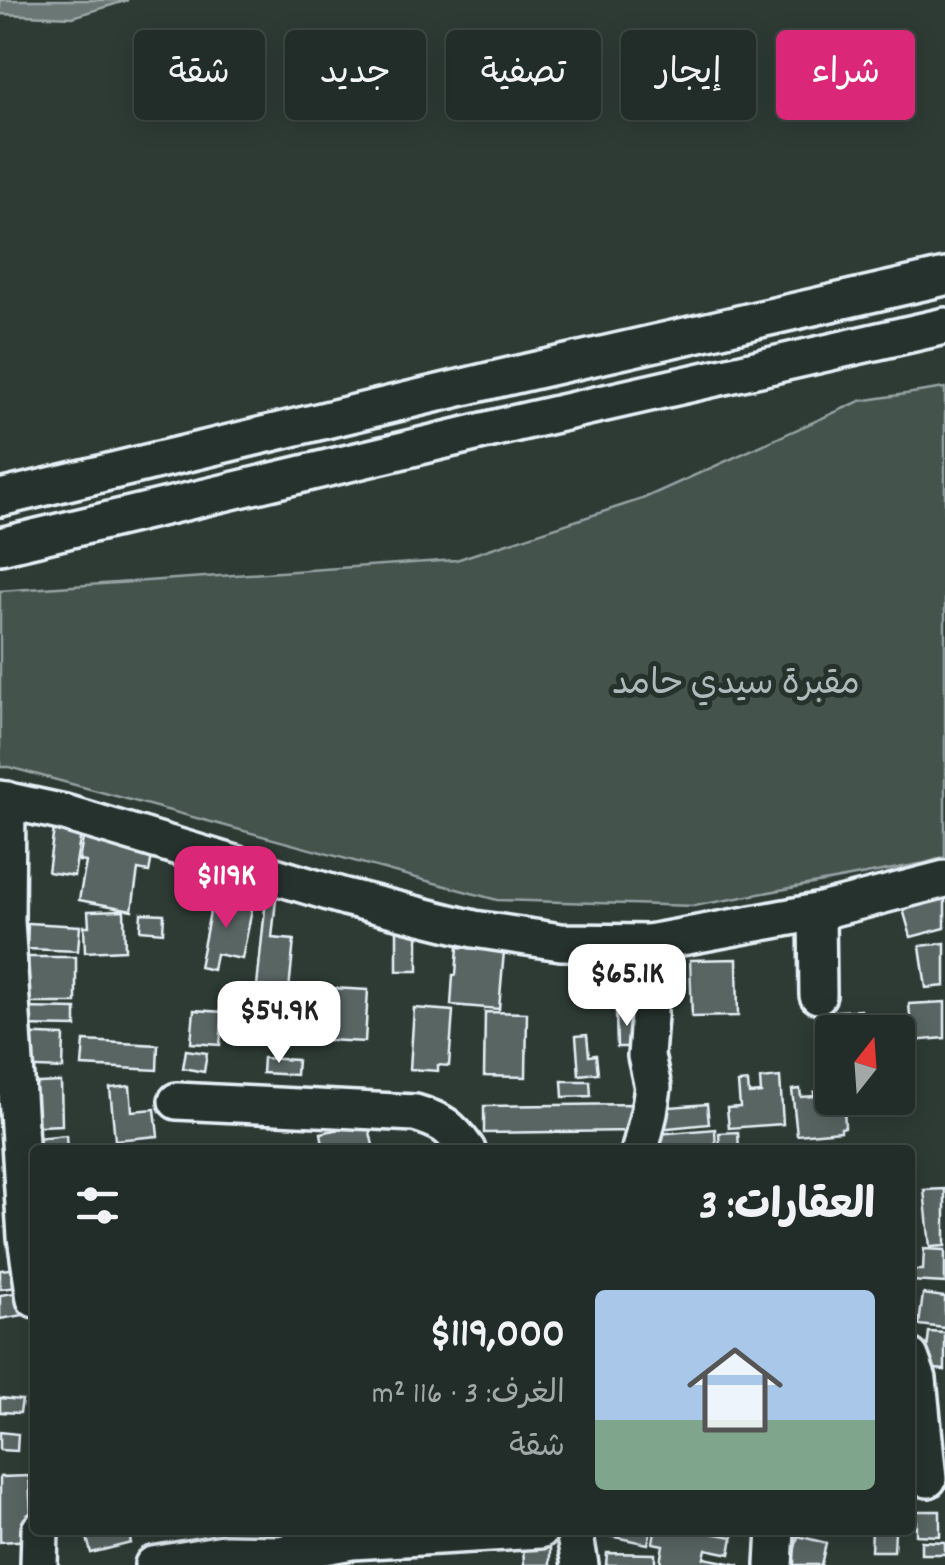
<!DOCTYPE html>
<html lang="ar">
<head>
<meta charset="utf-8">
<style>
	:root { --surface:#222c28; --page:#2e3834; --text:#f1f3f6; --muted:#a2a7a8; --line:#3f4845; --accent:#db2777 }
	body { margin:0; font-family:Dekko,"Playpen Sans Arabic",sans-serif; background:var(--page); color:var(--text); direction:rtl; height:100vh; display:flex; flex-direction:column; font-size:38px; white-space:nowrap }
	* { box-sizing:border-box; margin:0 }
	p { font-size:32px; color:var(--muted) }
	.icon { flex:none; width:55px; height:55px; fill:none; stroke:currentColor; stroke-width:2; stroke-linecap:round; stroke-linejoin:round }
	.map { position:relative; flex:1; overflow:hidden; direction:ltr }
	.sheet { position:absolute; left:30px; top:1145px; width:885px; height:390px; display:flex; flex-direction:column; background:var(--surface); border-radius:10px; box-shadow:0 5px 25px #0003,0 0 0 2px var(--line); direction:rtl }
	.sheet>* { flex:none }
	.hud { position:absolute; left:30px; top:30px; width:885px; height:90px; direction:rtl; display:flex; gap:20px }
	.needle { width:65px; rotate:17deg }
	.tools { position:absolute; left:815px; top:1015px; display:grid; gap:20px }
	.tools a { display:grid; place-items:center; width:100px; height:100px; border-radius:10px; background:var(--surface); box-shadow:0 5px 25px #0003,0 0 0 2px var(--line); font-size:50px }
	.price { position:absolute; translate:-50% -85px; padding:0 22px; border-radius:20px; background:#fff; color:#222; font-size:32px; line-height:65px; filter:drop-shadow(0 2px 5px #0008) }
	.price::after { content:''; position:absolute; left:50%; top:60px; width:30px; height:22px; margin-left:-15px; background:inherit; clip-path:polygon(0 0,100% 0,50% 100%) }
	.price.selected { background:var(--accent); color:#fff }
	ul { padding:0; list-style:none }
	li { display:flex; align-items:center; gap:30px; height:250px; padding:0 40px }
	li span { display:grid; place-items:center; flex:none; width:280px; height:200px; border-radius:10px; color:#555 }
	li>.icon { margin-inline-start:auto }
	span .icon { width:120px; height:120px; fill:#fffc; stroke-width:1 }
	li b { font-size:42px }
	h2 { display:flex; justify-content:space-between; align-items:center; height:120px; padding:0 40px; font-size:42px }
	.pill { padding:0 35px; border-radius:10px; background:var(--surface); box-shadow:0 5px 25px #0003,0 0 0 2px var(--line); font-size:35px; line-height:90px }
	.pill.selected { background:var(--accent); color:#fff }
	.map>svg:first-child { display:block }
</style>
</head>
<body>
<div class="map">
<svg width="945" height="1565" viewBox="0 0 945 1565">
	<rect width="100%" height="100%" fill="#2e3b35"/>
	<filter id="ink" filterUnits="userSpaceOnUse"><feTurbulence type="fractalNoise" baseFrequency=".01" numOctaves="2"/><feDisplacementMap in="SourceGraphic" scale="20" xChannelSelector="R" yChannelSelector="G"/><feConvolveMatrix kernelMatrix="1 2 1 2 8 2 1 2 1" color-interpolation-filters="sRGB"/></filter>
	<g filter="url(#ink)">
		<polygon fill="#45524e" stroke="#96a2a3" stroke-width="2.5" points="945,388 945,857 925,863 694,906 497,900 9,767 0,767 0,591 456,560 642,499 860,401"/>
		<polygon fill="#6b7775" stroke="#9da8a9" stroke-width="2.5" points="0,0 128,0 73,17 0,14"/>
		<g fill="#596563" stroke="#e8f1f8" stroke-width="2.5">
			<polygon points="54,829 81,833 74,876 48,872"/>
			<polygon points="84,833 154,846 149,872 138,870 132,910 79,900 86,862 79,861"/>
			<polygon points="268,879 278,880 272,938 294,940 289,990 257,986"/>
			<polygon points="945,893 945,928 911,937 903,909 920,905 918,899"/>
			<polygon points="213,897 253,905 242,959 216,954 213,970 199,967"/>
			<polygon points="124,910 125,950 85,952 84,926 89,926 88,911"/>
			<polygon points="141,913 164,914 163,932 140,930"/>
			<rect x="397" y="919" width="21" height="52"/>
			<polygon points="28,923 80,926 78,951 27,949"/>
			<polygon points="945,943 945,986 926,988 920,946"/>
			<polygon points="458,947 504,951 499,1009 451,1005 453,975 456,975"/>
			<polygon points="573,953 626,956 623,997 570,993"/>
			<polygon points="28,957 76,957 76,1003 29,1003"/>
			<polygon points="737,959 738,1016 692,1017 690,960"/>
			<polygon points="331,988 368,990 365,1042 327,1040"/>
			<polygon points="945,1002 945,1038 912,1041 909,1004"/>
			<polygon points="22,1008 76,1009 76,1027 22,1026"/>
			<polygon points="414,1008 453,1011 449,1066 438,1065 438,1071 410,1069"/>
			<polygon points="194,1010 223,1012 220,1045 191,1043"/>
			<polygon points="861,1010 863,1032 832,1032 832,1035 821,1036 819,1012"/>
			<polygon points="485,1012 527,1013 526,1077 484,1076"/>
			<polygon points="616,1012 638,1012 638,1047 617,1047"/>
			<polygon points="14,1034 64,1036 63,1069 12,1067"/>
			<polygon points="587,1035 589,1056 596,1055 598,1073 579,1075 576,1036"/>
			<polygon points="84,1041 158,1045 157,1070 82,1066"/>
			<polygon points="186,1050 207,1053 204,1072 183,1068"/>
			<polygon points="263,1058 297,1060 296,1075 262,1073"/>
			<polygon points="898,1066 902,1108 858,1112 857,1098 898,1098"/>
			<polygon points="780,1077 783,1124 729,1128 727,1108 740,1107 738,1083 748,1082 749,1094 761,1093 760,1079"/>
			<polygon points="562,1081 590,1081 591,1096 563,1097"/>
			<polygon points="61,1082 62,1125 17,1127 15,1084"/>
			<polygon points="130,1086 132,1111 155,1109 158,1136 115,1140 110,1088"/>
			<polygon points="800,1089 801,1097 814,1096 814,1092 829,1091 831,1108 844,1107 845,1127 841,1128 841,1131 797,1135 792,1090"/>
			<polygon points="669,1092 671,1107 707,1104 709,1124 658,1129"/>
			<polygon points="635,1104 635,1131 484,1133 484,1106"/>
			<polygon points="368,1123 374,1150 324,1150 321,1133"/>
			<polygon points="715,1129 716,1150 659,1150 658,1134"/>
			<polygon points="738,1132 739,1150 720,1150 719,1133"/>
			<polygon points="66,1135 67,1150 35,1150 3,1141"/>
			<polygon points="945,1189 945,1246 930,1247 924,1190"/>
			<polygon points="924,1249 945,1250 945,1283 910,1281 910,1270 923,1270"/>
			<polygon points="26,1267 28,1286 0,1289 0,1270"/>
			<polygon points="35,1290 35,1313 0,1319 0,1295"/>
			<polygon points="923,1294 945,1297 945,1328 919,1325"/>
			<polygon points="929,1332 945,1333 945,1370 925,1368"/>
			<polygon points="0,1398 22,1400 20,1413 0,1412"/>
			<polygon points="0,1432 18,1434 17,1451 0,1450"/>
			<polygon points="29,1476 32,1540 0,1542 0,1477"/>
			<polygon points="916,1511 940,1511 940,1536 916,1535"/>
			<polygon points="85,1530 128,1530 131,1543 91,1553"/>
			<polygon points="612,1530 651,1530 648,1544 610,1536"/>
			<polygon points="655,1530 711,1530 711,1533 733,1537 730,1554 706,1549 704,1558 740,1565 660,1563 663,1545 653,1543"/>
			<polygon points="872,1530 895,1530 894,1551 871,1551"/>
			<polygon points="798,1536 826,1543 821,1565 791,1565"/>
			<polygon points="921,1541 945,1542 945,1554 921,1554"/>
			<polygon points="550,1544 550,1565 524,1565 523,1545"/>
			<polygon points="607,1553 655,1554 655,1565 606,1565"/>
		</g>
		<g fill="none" stroke-linecap="round" stroke-linejoin="round">
			<defs>
				<g id="minor">
					<polyline points="0,498 497,379 945,277"/>
					<polyline points="0,546 517,423 945,326"/>
					<polyline points="0,799 65,813 345,897 474,929 561,942 649,943 817,912 945,879"/>
					<polyline points="7,800 6,921 26,1237 35,1299"/>
					<polyline points="817,912 818,995"/>
					<path d="M177 1101 415 1113C442 1121 450 1126 467 1150"/>
					<polyline points="640,1150 649,1113 653,1087 646,1056 649,1016 649,943"/>
					<polyline points="910,1357 918,1379 928,1479"/>
					<polyline points="574,1530 580,1565"/>
					<polyline points="39,1565 40,1530"/>
					<polyline points="153,1565 224,1553 279,1554 352,1541 540,1530"/>
					<polyline points="774,1565 776,1530"/>
				</g>
			</defs>
			<use href="#minor" stroke="#e8f1f8" stroke-width="42"/>
			<use href="#minor" stroke="#26332d" stroke-width="35"/>
		</g>
	</g>
	<g text-anchor="middle" dominant-baseline="central" stroke-width="10" stroke-linejoin="round" paint-order="stroke">
		<g font-size="35" fill="#afb9bc" stroke="#26332d">
			<text x="736" y="686">مقبرة سيدي حامد</text>
		</g>
	</g>
</svg>
<div class="tools">
<a><svg class="needle" viewBox="-14 -14 28 28"><path d="M0-13l5 13h-10z" fill="#e53935"/><path d="M0 13l5-13h-10z" fill="#a2a7a8"/></svg></a>
</div>
<b class="price selected" style="left:226px;top:931px">$119K</b>
<b class="price" style="left:627px;top:1029px">$65.1K</b>
<b class="price" style="left:279px;top:1066px">$54.9K</b>
<div class="hud">
<a class="pill selected">شراء</a>
<a class="pill">إيجار</a>
<a class="pill">تصفية</a>
<a class="pill">جديد</a>
<a class="pill">شقة</a>
</div>
<section class="sheet">
<h2>العقارات: 3<svg class="icon" aria-label="filters" viewBox="0 0 24 24"><path d="M4 7h16M4 17h16"/><circle cx="9" cy="7" r="2"/><circle cx="15" cy="17" r="2"/></svg></h2>
<ul>
<li><span style="background:linear-gradient(#a9c7e8 65%,#7fa58c 0)"><svg class="icon" aria-label="home" viewBox="0 0 24 24"><path d="M3 11l9-7 9 7M6 9v11h12V9"/></svg></span><div><b>$119,000</b><p>الغرف: 3 · 116 m²</p><p>شقة</p></div></li>
</ul>
</section>
</div>
</body>
</html>
